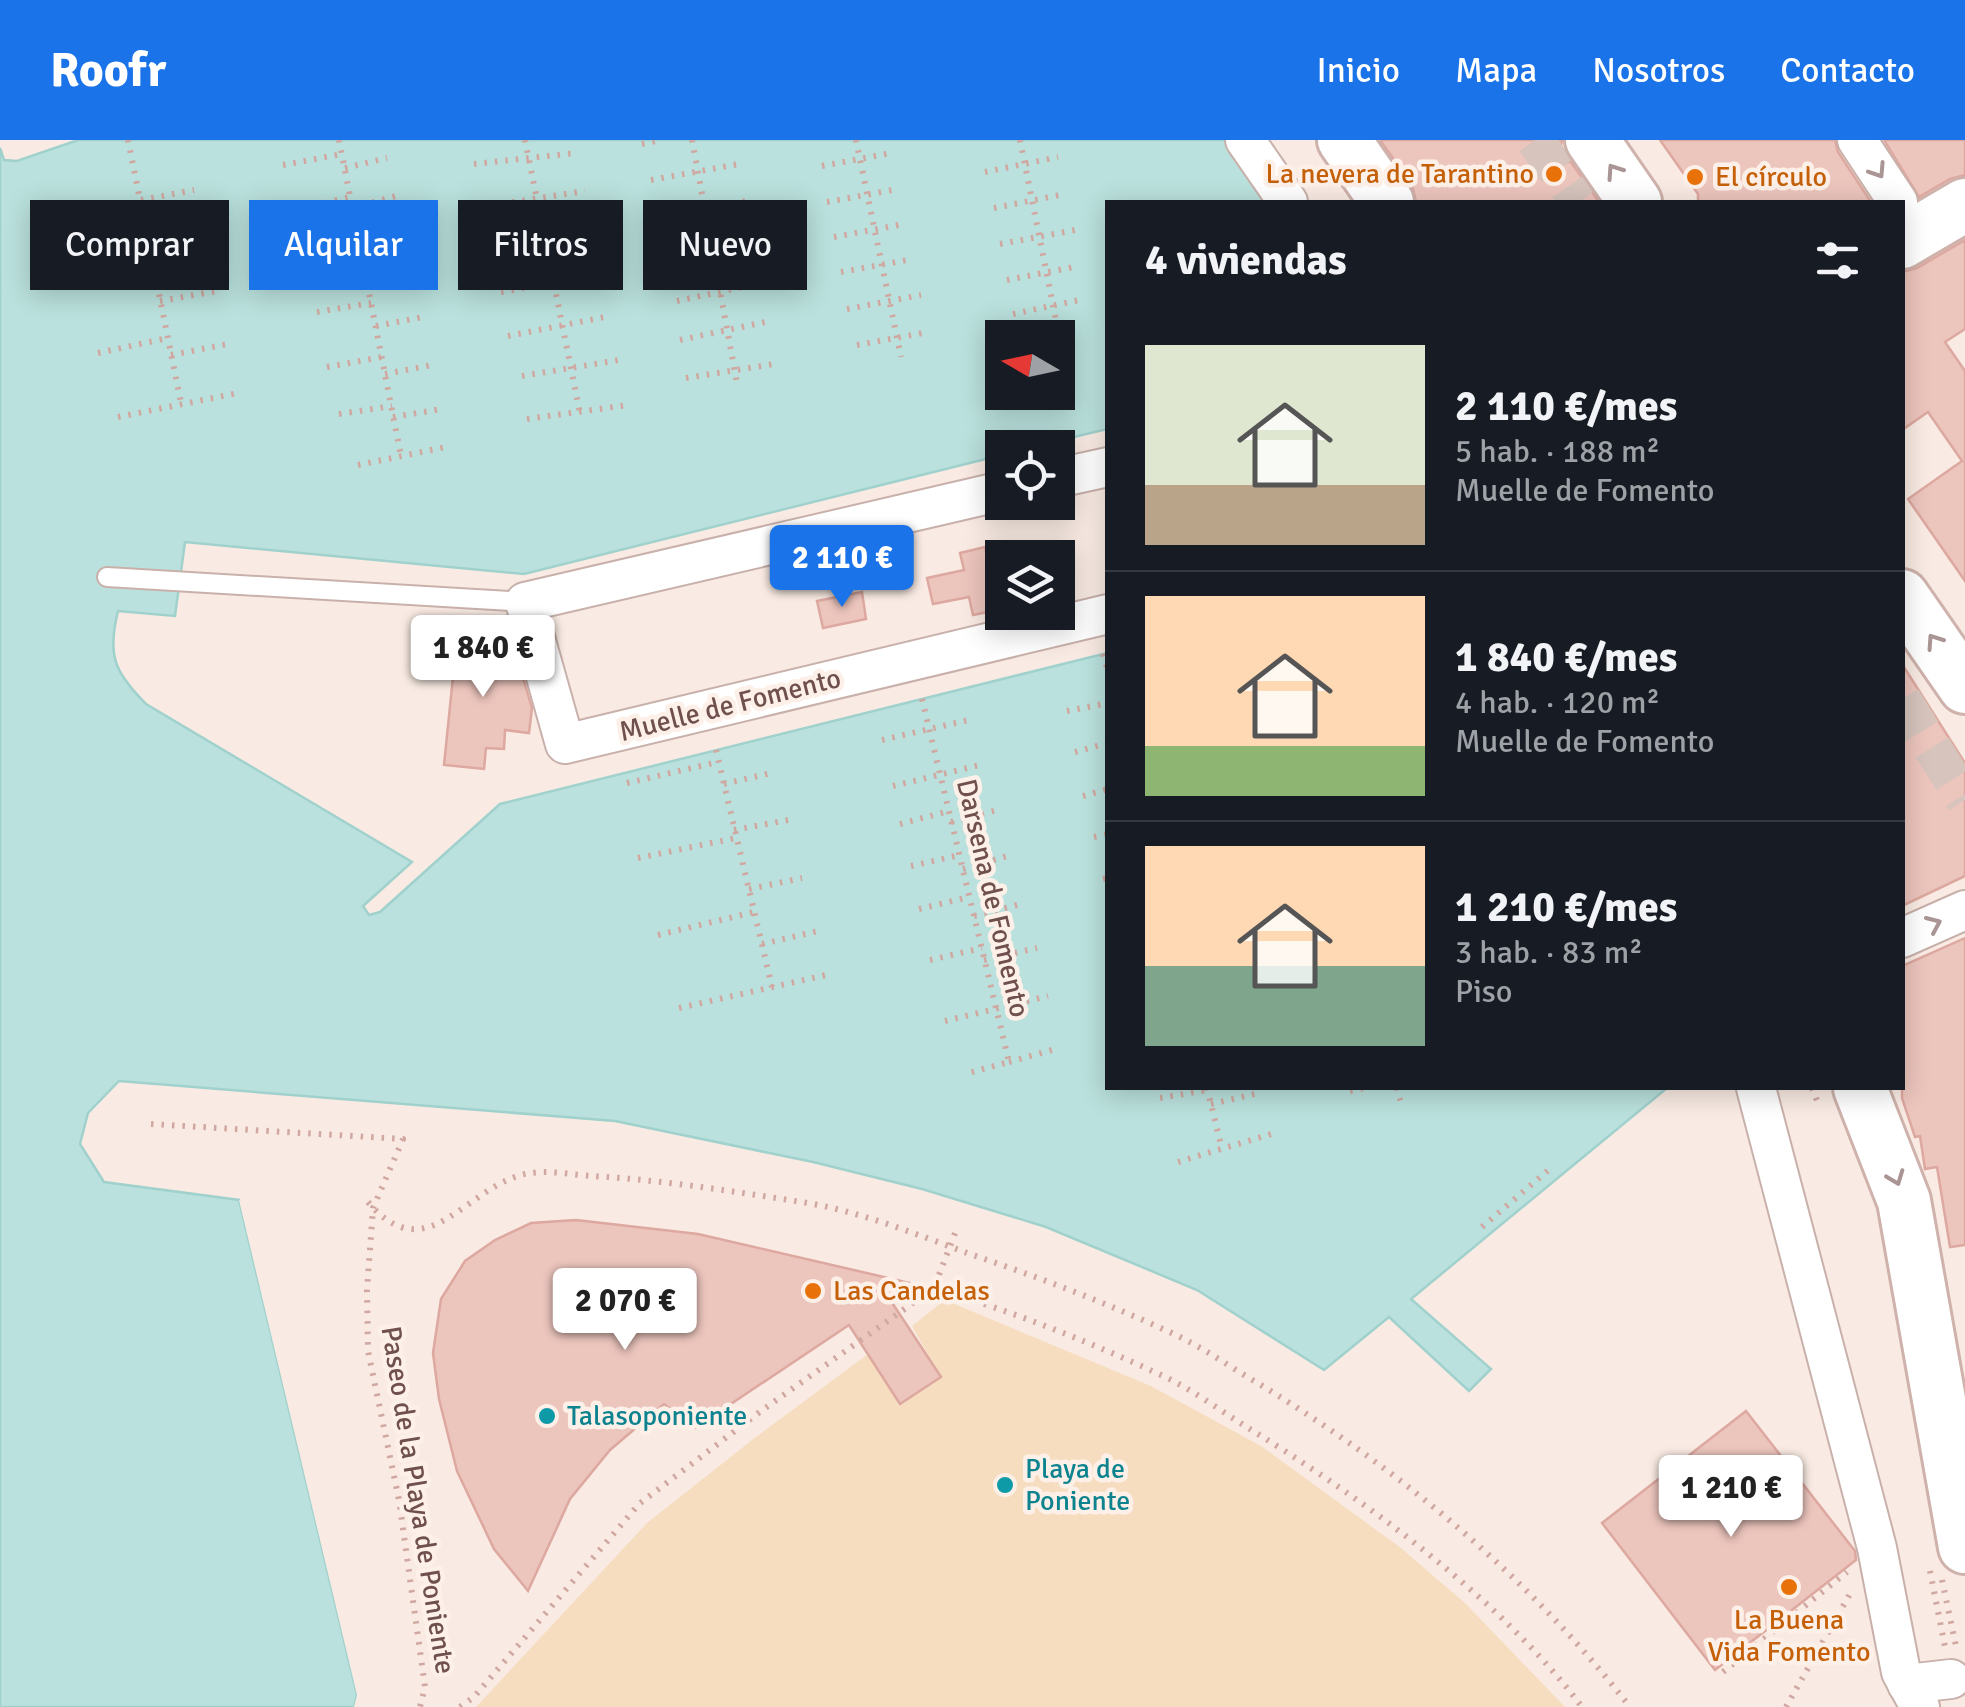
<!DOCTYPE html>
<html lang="es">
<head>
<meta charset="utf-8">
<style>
	:root { --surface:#171b24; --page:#242831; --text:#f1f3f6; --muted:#9ea1a6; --line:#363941; --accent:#1a73e8 }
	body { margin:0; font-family:Signika,sans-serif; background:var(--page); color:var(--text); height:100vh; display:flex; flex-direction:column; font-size:38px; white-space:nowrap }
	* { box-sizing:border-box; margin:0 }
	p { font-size:32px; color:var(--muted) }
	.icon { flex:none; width:55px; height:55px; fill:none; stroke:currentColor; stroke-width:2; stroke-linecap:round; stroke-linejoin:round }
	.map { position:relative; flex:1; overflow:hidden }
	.panel { position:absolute; left:1105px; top:60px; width:800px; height:890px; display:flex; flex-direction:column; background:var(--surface); border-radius:0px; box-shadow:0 5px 25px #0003 }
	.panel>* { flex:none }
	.hud { position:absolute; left:30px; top:60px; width:925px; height:90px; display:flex; gap:20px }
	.needle { width:65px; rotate:279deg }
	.controls { position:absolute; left:985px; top:180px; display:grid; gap:20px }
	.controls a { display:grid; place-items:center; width:90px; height:90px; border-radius:0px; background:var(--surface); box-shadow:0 5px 25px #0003; font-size:50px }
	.price { position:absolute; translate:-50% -85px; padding:0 22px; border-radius:10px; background:#fff; color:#222; font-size:32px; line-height:65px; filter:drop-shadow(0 2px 5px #0008) }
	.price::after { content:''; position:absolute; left:50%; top:60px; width:30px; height:22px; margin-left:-15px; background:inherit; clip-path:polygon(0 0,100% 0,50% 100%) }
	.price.active { background:var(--accent); color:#fff }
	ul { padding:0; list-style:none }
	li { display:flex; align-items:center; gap:30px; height:250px; padding:0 40px }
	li+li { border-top:2px solid var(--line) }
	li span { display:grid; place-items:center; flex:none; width:280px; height:200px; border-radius:0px; color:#555 }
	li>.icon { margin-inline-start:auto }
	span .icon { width:120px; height:120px; fill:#fffc; stroke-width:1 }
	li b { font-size:42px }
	h2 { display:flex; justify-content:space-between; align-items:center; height:120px; padding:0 40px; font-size:42px }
	.pill { padding:0 35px; border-radius:0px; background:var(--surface); box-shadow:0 5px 25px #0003; font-size:35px; line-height:90px }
	.pill.active { background:var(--accent); color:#fff }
	header { display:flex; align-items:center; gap:60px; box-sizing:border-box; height:140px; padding:0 50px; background:var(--accent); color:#fff }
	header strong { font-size:48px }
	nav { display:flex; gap:55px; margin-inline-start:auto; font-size:35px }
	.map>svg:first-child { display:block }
</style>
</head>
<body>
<header>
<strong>Roofr</strong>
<nav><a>Inicio</a><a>Mapa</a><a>Nosotros</a><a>Contacto</a></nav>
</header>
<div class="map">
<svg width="1965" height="1567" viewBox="0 0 1965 1567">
	<rect width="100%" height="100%" fill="#f9ebe3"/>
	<polygon fill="#f6ddc0" points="945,1160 1151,1246 1261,1306 1401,1408 1466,1464 1565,1567 476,1567 647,1383 752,1300 868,1214 940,1236 912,1186"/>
	<path fill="#bae1dd" stroke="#a1d1cd" stroke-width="2.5" fill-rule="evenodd" d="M78 0H1227L1270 62H1108L1107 289 1033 307 1002 308V315L524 434 185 402 175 476 118 471C107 515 114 532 146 564L412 722 363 766 369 775 380 772 500 664 1107 513 1108 948H1667L1411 1159 1491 1229 1469 1251 1389 1177 1324 1230 1197 1150 1046 1087 922 1049 813 1022 615 981 119 941 88 973 80 1004 104 1042 239 1060 357 1555 354 1567H0V8L4 20 17 21ZM1002 198H1058V252H1002Z"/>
	<polygon fill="#f9ebe3" points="239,1060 245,1061 362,1554 359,1567 354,1567 357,1555"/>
	<g fill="#ecc5bd" stroke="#dda89f" stroke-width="2.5">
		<polygon points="1380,0 1562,0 1558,22 1571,22 1599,62 1416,62 1412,45"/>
		<polygon points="1660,0 1835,0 1838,12 1871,62 1698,62 1698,54"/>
		<polygon points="1884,0 1965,0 1965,35 1950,39 1919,57"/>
		<polygon points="1965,100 1965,189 1945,202 1965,231 1965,441 1908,359 1962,321 1928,272 1902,290 1902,132 1917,128"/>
		<polygon points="985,407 989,425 1002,422 1002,450 995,452 998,470 973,475 969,457 933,464 927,438 964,430 960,413"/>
		<polygon points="862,452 866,479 823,488 817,461"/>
		<polygon points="458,488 500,492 498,516 515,518 513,537 523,538 532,568 529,593 505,590 504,609 486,608 484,629 444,625"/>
		<polygon points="1902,524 1965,623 1965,736 1902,766"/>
		<polygon points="1965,798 1965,1105 1950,1107 1937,1027 1925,1029 1920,996 1915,997 1902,958 1902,826"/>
		<polygon points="576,1080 698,1094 910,1143 889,1158 941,1237 900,1264 849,1185 695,1288 664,1264 610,1310 570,1359 528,1451 494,1409 457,1331 439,1259 433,1213 441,1159 465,1121 495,1100 531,1083"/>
		<polygon points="1746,1271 1855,1411 1856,1420 1715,1530 1602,1383"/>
	</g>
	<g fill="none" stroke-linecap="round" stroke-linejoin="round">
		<g stroke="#d6c4bd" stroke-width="38" stroke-dasharray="38 19" stroke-linecap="butt">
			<polyline points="1535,0 1579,62"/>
			<polyline points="1902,559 1965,660"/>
		</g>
		<defs>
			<polyline id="lane" points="107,437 525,462"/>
			<g id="street">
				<polyline points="1245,0 1288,62"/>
				<polyline points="1857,0 1898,62"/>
				<polyline points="1058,338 1108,327"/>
				<polyline points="1002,351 525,462 565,604 1108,474"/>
				<polyline points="1902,798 1965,770"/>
				<polyline points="1756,948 1877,1408 1901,1532 1920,1567"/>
				<polyline points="1907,1544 1951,1539"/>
			</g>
			<g id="secondary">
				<polyline points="1344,0 1387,62"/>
				<polyline points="1592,0 1635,62"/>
				<polyline points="1902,102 1965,65"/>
				<polyline points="1902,456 1965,547"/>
				<polyline points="1860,948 1904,1061 1965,1407"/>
			</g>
		</defs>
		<use href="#lane" stroke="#c9b1ab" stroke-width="22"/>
		<use href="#street" stroke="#c9b1ab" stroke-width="42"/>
		<use href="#secondary" stroke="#ceb2ab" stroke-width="58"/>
		<g stroke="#d0a8a1" stroke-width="6" stroke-dasharray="2.5 8" stroke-linecap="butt">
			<polyline points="128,0 181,263"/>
			<polyline points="339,0 401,316"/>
			<polyline points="525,0 580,273"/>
			<polyline points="692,0 737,243"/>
			<polyline points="856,0 901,217"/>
			<polyline points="1020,0 1057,185"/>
			<polyline points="642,4 661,0"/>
			<polyline points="474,24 576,13"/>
			<polyline points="283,25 342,14"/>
			<polyline points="822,26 891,13"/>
			<polyline points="345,28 387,18"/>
			<polyline points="985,32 1058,17"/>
			<polyline points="651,40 739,24"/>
			<polyline points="141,60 194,50"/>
			<polyline points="827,62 898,49"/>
			<polyline points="481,67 585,51"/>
			<polyline points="352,68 400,55"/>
			<polyline points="994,68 1065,54"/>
			<polyline points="294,70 350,57"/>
			<polyline points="661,81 746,61"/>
			<polyline points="75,84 142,71"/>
			<polyline points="834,97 904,84"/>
			<polyline points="359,100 407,90"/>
			<polyline points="1000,104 1075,90"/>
			<polyline points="151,112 205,102"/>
			<polyline points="490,112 596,94"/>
			<polyline points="666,120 751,103"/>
			<polyline points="304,123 362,116"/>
			<polyline points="841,132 913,119"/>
			<polyline points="1007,140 1079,126"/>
			<polyline points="367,143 415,134"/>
			<polyline points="82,146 155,132"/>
			<polyline points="501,152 598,135"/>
			<polyline points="160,161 217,151"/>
			<polyline points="677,161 762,143"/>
			<polyline points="847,169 921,155"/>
			<polyline points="317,172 371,163"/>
			<polyline points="1013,174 1084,159"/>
			<polyline points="376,186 423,177"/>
			<polyline points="508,196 610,176"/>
			<polyline points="680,200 770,181"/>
			<polyline points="857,205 929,192"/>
			<polyline points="98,213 168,198"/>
			<polyline points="171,215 228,204"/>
			<polyline points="327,227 382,217"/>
			<polyline points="385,234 432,225"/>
			<polyline points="522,236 619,220"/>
			<polyline points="686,238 774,224"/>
			<polyline points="339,274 392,266"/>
			<polyline points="118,277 238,253"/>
			<polyline points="393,277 442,269"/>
			<polyline points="527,279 628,265"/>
			<polyline points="358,325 446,307"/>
			<polyline points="1103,514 1108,531"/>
			<polyline points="922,559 1009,922 965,934"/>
			<polyline points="1067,571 1108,563"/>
			<polyline points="882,600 973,579"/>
			<polyline points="716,610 772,847"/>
			<polyline points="1075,612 1108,603"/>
			<polyline points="627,643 718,622"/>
			<polyline points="724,644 775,632"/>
			<polyline points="893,646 980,625"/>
			<polyline points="1083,656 1108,649"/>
			<polyline points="951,682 1001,669"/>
			<polyline points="900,684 949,671"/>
			<polyline points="734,690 788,680"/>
			<polyline points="1094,697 1108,694"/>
			<polyline points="638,718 736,698"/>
			<polyline points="911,726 960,715"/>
			<polyline points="963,729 1011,715"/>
			<polyline points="1103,739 1108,738"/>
			<polyline points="749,749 802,738"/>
			<polyline points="919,769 969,757"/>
			<polyline points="974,776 1021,764"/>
			<polyline points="658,795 754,772"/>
			<polyline points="762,804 818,791"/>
			<polyline points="930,820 982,808"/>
			<polyline points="984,820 1037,808"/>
			<polyline points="679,868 826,835"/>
			<polyline points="945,881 1048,856"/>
			<polyline points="1009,922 1059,908"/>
			<polyline points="1207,948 1222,1009"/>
			<polyline points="1397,948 1402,967"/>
			<polyline points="1812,948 1818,963"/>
			<polyline points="1350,951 1364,948"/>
			<polyline points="1160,958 1208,950"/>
			<polyline points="1211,964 1259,953"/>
			<polyline points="151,984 403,999 373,1068 367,1150 368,1211 399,1360 425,1547 420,1567"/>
			<polyline points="1178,1022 1271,994"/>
			<path d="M368 1062C429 1134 468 1041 531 1033 550 1030 573 1035 592 1036 661 1040 732 1051 801 1062 856 1070 916 1094 967 1113 1038 1137 1110 1164 1178 1196 1205 1209 1230 1227 1256 1242 1398 1328 1528 1436 1630 1567"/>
			<polyline points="1482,1087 1552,1027"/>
			<path d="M934 1148C1011 1171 1088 1201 1161 1235 1190 1248 1218 1269 1245 1286 1361 1357 1500 1458 1582 1567"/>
			<polyline points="1930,1431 1945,1507"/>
			<polyline points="1942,1440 1956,1506"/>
			<polyline points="1723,1532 1847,1432"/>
			<polyline points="460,1567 474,1557 639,1364 761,1271 934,1148 957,1088"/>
			<polyline points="1786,1567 1851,1452"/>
		</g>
		<use href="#lane" stroke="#fff" stroke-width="18"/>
		<use href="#street" stroke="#fff" stroke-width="38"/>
		<use href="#secondary" stroke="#fff" stroke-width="52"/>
	</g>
	<defs><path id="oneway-chevron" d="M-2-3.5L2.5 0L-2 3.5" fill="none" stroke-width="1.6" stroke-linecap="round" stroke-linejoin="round" transform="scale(2.5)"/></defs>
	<g stroke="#a99694">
		<use href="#oneway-chevron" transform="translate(1614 31) rotate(-124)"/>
		<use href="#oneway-chevron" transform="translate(1878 31) rotate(57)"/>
		<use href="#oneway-chevron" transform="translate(1934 501) rotate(-124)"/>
		<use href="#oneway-chevron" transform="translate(1934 784) rotate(-24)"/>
		<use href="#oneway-chevron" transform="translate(1896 1038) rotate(69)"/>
	</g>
	<g fill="#e8710a" stroke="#fdf0e8" stroke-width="4">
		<circle cx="1554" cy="34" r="10"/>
		<circle cx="1695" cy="37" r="10"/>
		<circle cx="813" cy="1151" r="10"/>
		<circle cx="1789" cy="1447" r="10"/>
	</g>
	<g fill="#0f9aa8" stroke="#fdf0e8" stroke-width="4">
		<circle cx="547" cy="1276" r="10"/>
		<circle cx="1005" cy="1345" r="10"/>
	</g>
	<g text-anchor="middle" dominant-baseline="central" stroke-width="9" stroke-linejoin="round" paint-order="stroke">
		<g font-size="28" fill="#c56008" stroke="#fdf0e8" text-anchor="start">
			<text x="1534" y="34" text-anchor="end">La nevera de Tarantino</text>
			<text x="1715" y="37">El círculo</text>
			<text x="833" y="1151">Las Candelas</text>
			<text x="1789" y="1480" text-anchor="middle">La Buena<tspan x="1789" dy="32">Vida Fomento</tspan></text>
		</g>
		<g font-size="28" fill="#6f504c" stroke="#fdf0e8">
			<text transform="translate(730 565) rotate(-14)">Muelle de Fomento</text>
			<text transform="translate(993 758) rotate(77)">Darsena de Fomento</text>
			<text transform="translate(418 1360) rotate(81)">Paseo de la Playa de Poniente</text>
		</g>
		<g font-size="28" fill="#0d838f" stroke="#fdf0e8" text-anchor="start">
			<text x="567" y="1276">Talasoponiente</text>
			<text x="1025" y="1329">Playa de<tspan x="1025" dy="32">Poniente</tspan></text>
		</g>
	</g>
</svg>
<div class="controls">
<a><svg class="needle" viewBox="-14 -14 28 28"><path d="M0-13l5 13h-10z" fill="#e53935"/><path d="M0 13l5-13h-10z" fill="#9ea1a6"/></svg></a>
<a><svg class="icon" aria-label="locate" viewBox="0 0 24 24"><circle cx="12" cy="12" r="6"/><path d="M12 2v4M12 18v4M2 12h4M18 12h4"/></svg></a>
<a><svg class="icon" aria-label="layers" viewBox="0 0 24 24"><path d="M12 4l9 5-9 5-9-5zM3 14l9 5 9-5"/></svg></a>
</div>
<b class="price active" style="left:842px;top:470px">2 110 €</b>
<b class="price" style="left:483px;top:560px">1 840 €</b>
<b class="price" style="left:625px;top:1213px">2 070 €</b>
<b class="price" style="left:1731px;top:1400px">1 210 €</b>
<div class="hud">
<a class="pill">Comprar</a>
<a class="pill active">Alquilar</a>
<a class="pill">Filtros</a>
<a class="pill">Nuevo</a>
</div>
<section class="panel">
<h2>4 viviendas<svg class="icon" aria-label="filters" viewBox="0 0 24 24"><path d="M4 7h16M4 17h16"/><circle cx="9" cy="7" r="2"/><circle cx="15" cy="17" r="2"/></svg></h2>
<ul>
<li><span style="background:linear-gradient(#dfe7d0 70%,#b9a48a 0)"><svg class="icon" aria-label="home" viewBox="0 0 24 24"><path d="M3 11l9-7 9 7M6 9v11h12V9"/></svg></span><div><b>2 110 €/mes</b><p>5 hab. · 188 m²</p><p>Muelle de Fomento</p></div></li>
<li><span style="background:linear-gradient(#ffd9b3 75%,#8fb573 0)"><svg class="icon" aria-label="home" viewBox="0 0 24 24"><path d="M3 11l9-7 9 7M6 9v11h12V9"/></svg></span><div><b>1 840 €/mes</b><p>4 hab. · 120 m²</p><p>Muelle de Fomento</p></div></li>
<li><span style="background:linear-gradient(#ffd9b3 60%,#7fa58c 0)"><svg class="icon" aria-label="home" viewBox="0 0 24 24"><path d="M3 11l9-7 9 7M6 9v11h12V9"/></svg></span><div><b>1 210 €/mes</b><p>3 hab. · 83 m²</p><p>Piso</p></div></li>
</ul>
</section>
</div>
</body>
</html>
